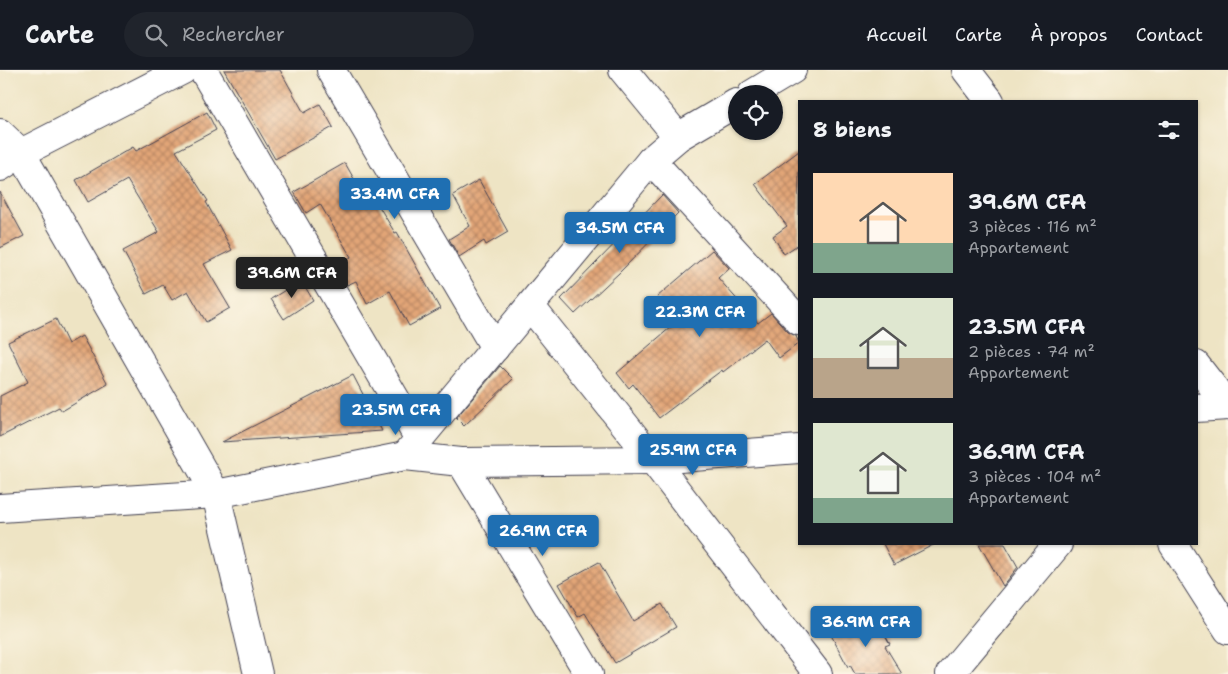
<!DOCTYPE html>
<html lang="fr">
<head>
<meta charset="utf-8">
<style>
	:root { --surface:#171b24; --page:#20242c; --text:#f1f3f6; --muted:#9ea1a6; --line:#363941; --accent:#1f6fb2 }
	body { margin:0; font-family:"Shantell Sans",sans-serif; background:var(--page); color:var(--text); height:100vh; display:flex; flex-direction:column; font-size:19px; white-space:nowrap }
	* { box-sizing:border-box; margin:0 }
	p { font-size:16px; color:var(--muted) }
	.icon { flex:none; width:28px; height:28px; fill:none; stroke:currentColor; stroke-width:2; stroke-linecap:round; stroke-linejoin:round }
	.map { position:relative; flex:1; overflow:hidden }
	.panel { position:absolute; left:798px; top:30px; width:400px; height:445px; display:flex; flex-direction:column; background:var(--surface); border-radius:0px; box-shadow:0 1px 4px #0004 }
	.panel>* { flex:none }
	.buttons { position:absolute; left:728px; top:15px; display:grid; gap:10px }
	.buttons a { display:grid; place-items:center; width:55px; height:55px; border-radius:50%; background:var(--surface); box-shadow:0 1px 4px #0004; font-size:25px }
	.price { position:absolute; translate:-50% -42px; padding:0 11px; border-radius:5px; background:var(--accent); color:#fff; font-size:16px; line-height:32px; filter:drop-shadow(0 1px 2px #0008) }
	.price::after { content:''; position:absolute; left:50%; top:30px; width:15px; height:11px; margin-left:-8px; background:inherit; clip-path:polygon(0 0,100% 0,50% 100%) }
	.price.current { background:#222; color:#fff }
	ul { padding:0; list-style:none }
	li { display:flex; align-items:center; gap:15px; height:125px; padding:0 15px }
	li span { display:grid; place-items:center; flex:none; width:140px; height:100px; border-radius:0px; color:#555 }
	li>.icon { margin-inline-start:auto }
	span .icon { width:60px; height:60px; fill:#fffc; stroke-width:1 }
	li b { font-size:21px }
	h2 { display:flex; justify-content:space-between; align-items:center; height:60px; padding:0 15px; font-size:21px }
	header { display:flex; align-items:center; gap:30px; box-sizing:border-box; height:70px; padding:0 25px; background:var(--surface); border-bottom:1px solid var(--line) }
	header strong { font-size:24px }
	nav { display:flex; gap:28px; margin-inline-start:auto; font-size:18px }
	.search { width:350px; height:45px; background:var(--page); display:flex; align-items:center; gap:12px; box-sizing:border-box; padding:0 18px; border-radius:28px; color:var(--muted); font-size:19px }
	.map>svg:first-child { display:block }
</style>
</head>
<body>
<header>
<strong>Carte</strong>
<div class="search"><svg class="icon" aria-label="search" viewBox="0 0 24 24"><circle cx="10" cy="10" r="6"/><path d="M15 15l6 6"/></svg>Rechercher</div>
<nav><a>Accueil</a><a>Carte</a><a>À propos</a><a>Contact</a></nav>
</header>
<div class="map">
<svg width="1228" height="604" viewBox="0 0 1228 604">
	<defs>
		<pattern id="building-cross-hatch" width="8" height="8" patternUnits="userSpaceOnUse" patternTransform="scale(1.25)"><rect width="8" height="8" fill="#e2a577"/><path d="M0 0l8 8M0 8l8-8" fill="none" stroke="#b78663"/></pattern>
	</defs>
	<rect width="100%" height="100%" fill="#fcf5e5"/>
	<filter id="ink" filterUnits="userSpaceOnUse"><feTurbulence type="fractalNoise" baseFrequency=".02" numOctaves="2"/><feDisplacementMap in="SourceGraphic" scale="10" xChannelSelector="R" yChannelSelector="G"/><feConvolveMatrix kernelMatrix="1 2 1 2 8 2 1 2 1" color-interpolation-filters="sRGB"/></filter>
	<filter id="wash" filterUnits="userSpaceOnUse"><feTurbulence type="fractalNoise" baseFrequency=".0096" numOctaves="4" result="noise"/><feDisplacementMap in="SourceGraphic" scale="20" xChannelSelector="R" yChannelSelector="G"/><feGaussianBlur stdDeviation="1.12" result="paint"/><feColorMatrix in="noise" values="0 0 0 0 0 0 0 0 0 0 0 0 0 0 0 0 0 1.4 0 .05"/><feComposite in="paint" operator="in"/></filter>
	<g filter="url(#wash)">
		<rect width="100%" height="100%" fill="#eee4c4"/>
		<g id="blocks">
			<g fill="url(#building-cross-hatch)">
				<polygon points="224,0 280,0 304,43 320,34 333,57 275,89"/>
				<polygon points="207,42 216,60 176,81 208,131 206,132 232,180 204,194 230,238 206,252 188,221 172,230 163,215 146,224 123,181 159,162 127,110 88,132 76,110 133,77 136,81"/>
				<polygon points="799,81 799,174 784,184 773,166 787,156 755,114"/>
				<polygon points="345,93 358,116 365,113 395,163 397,162 440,239 409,256 390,221 367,234 356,211 347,215 336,196 351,187 320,134 306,143 294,122"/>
				<polygon points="479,110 508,162 486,175 484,171 459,187 449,169 470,156 453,125"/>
				<polygon points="0,122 24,166 0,178"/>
				<polygon points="662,125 678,143 619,203 575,244 561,229"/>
				<polygon points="712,180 729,198 718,208 758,253 771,243 788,262 796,266 799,273 779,288 765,269 723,302 722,300 659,348 633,314 629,318 617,303 678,251 657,227"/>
				<polygon points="301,210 313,230 284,249 271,229"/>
				<polygon points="56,249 68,274 82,266 108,314 62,341 59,337 0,367 0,326 28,312 8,272"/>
				<polygon points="500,296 513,309 464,356 456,348"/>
				<polygon points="353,305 382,361 222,372"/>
				<polygon points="883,474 935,474 894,495"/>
				<polygon points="979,474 1005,474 1018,497 1003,516"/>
				<polygon points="599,492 633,551 662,534 676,557 615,593 585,543 578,547 559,514"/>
				<polygon points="872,542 890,574 885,576 902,604 855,604 850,595 848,597 831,565"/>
			</g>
		</g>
	</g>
	<g filter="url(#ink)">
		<use href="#blocks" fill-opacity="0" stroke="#413f50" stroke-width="1"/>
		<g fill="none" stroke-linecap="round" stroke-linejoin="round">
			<defs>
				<g id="minor">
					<polyline points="203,0 419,369"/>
					<polyline points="331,0 495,278"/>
					<polyline points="623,0 678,67"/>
					<polyline points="966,0 990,31"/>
					<polyline points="752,24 792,0"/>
					<polyline points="0,63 21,83 216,424 258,604"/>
					<polyline points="651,90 799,251"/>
					<polyline points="0,97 21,83 183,0"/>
					<polyline points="531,237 653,390 818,604"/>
					<polyline points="1196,295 1228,336"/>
					<polyline points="1196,338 1228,336"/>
					<polyline points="405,386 651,90 678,67 736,33"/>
					<polyline points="461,392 589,604"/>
					<polyline points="0,438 216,424 405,386 461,392 653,390 799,379"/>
					<polyline points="1173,474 1228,560"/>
					<polyline points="950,604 1058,474"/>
				</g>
			</defs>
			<use href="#minor" stroke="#413f50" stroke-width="30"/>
			<use href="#minor" stroke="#fff" stroke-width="28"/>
		</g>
	</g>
</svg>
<div class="buttons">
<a><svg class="icon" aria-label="locate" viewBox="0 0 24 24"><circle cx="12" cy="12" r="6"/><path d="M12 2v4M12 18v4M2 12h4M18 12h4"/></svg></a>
</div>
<b class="price" style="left:395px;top:150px">33.4M CFA</b>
<b class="price" style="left:620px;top:184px">34.5M CFA</b>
<b class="price current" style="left:292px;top:229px">39.6M CFA</b>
<b class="price" style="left:700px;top:268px">22.3M CFA</b>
<b class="price" style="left:396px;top:366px">23.5M CFA</b>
<b class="price" style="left:693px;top:406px">25.9M CFA</b>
<b class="price" style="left:543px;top:487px">26.9M CFA</b>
<b class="price" style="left:866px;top:578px">36.9M CFA</b>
<section class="panel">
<h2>8 biens<svg class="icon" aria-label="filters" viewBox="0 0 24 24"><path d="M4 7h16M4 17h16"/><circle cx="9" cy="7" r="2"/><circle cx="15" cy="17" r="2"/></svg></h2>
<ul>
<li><span style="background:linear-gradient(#ffd9b3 70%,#7fa58c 0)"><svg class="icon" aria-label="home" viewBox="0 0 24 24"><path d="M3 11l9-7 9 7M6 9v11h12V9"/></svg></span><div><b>39.6M CFA</b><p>3 pièces · 116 m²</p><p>Appartement</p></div></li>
<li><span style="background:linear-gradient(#dfe7d0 60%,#b9a48a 0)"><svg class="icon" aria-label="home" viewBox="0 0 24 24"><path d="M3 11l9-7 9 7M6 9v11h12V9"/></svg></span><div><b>23.5M CFA</b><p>2 pièces · 74 m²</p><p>Appartement</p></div></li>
<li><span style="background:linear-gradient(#dfe7d0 75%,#7fa58c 0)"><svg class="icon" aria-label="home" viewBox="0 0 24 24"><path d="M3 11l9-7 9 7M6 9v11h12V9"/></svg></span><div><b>36.9M CFA</b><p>3 pièces · 104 m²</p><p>Appartement</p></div></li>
</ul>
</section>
</div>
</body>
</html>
